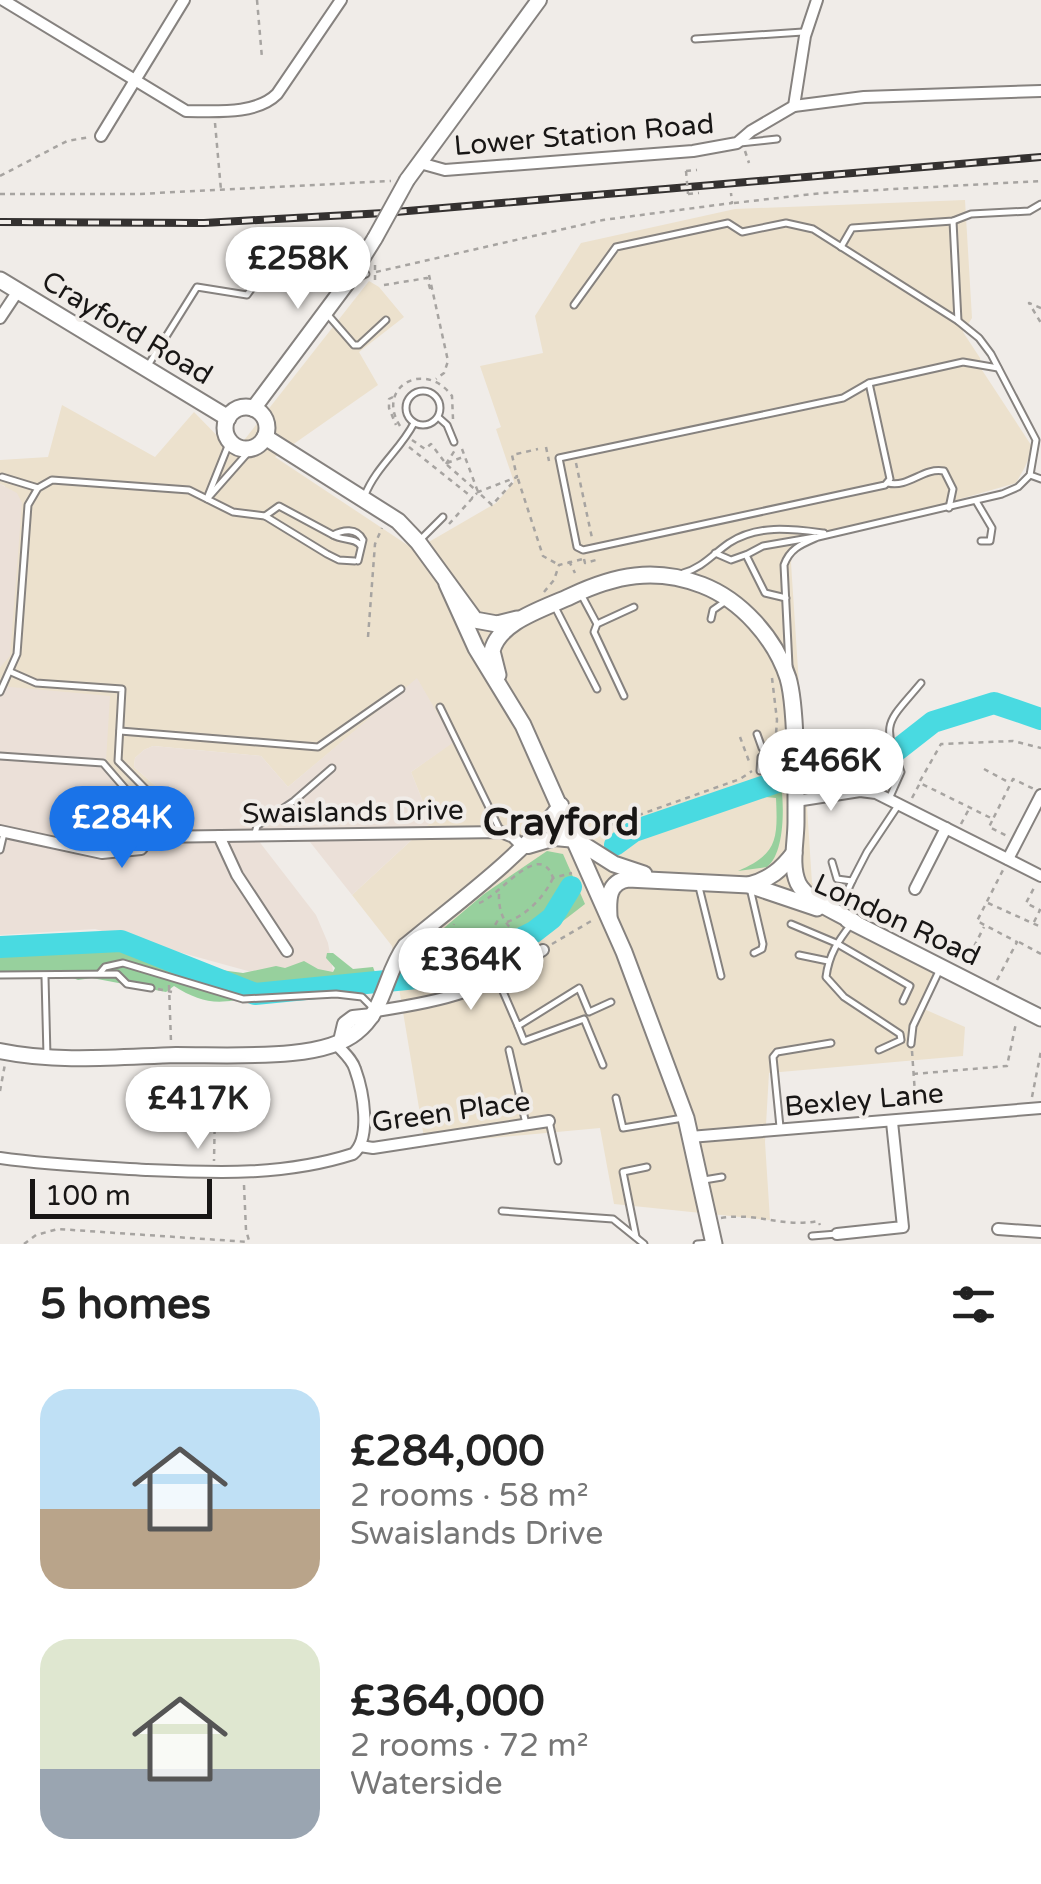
<!DOCTYPE html>
<html lang="en">
<head>
<meta charset="utf-8">
<style>
	:root { --surface:#fff; --page:#f2f2f2; --text:#222; --muted:#767676; --accent:#1a73e8 }
	body { margin:0; font-family:"Varela Round",sans-serif; background:var(--page); color:var(--text); height:100vh; display:flex; flex-direction:column; font-size:38px; white-space:nowrap }
	* { box-sizing:border-box; margin:0 }
	p { font-size:32px; color:var(--muted) }
	.icon { flex:none; width:55px; height:55px; fill:none; stroke:currentColor; stroke-width:2; stroke-linecap:round; stroke-linejoin:round }
	.map { position:relative; height:1244px; overflow:hidden }
	.details { display:flex; flex-direction:column; background:var(--surface); flex:1 }
	.details>* { flex:none }
	.scale { position:absolute; left:30px; bottom:25px; width:182px; box-sizing:border-box; padding-left:10px; border:5px solid #181615; border-top:0; font-size:28px; line-height:35px; white-space:nowrap; color:#181615; -webkit-text-stroke:8px #f0ece8; paint-order:stroke }
	.price { position:absolute; translate:-50% -85px; padding:0 22px; border-radius:35px; background:#fff; color:#222; font-size:32px; line-height:65px; filter:drop-shadow(0 2px 5px #0008) }
	.price::after { content:''; position:absolute; left:50%; top:60px; width:30px; height:22px; margin-left:-15px; background:inherit; clip-path:polygon(0 0,100% 0,50% 100%) }
	.price.selected { background:var(--accent); color:#fff }
	ul { padding:0; list-style:none }
	li { display:flex; align-items:center; gap:30px; height:250px; padding:0 40px }
	li span { display:grid; place-items:center; flex:none; width:280px; height:200px; border-radius:30px; color:#555 }
	li>.icon { margin-inline-start:auto }
	span .icon { width:120px; height:120px; fill:#fffc; stroke-width:1 }
	li b { font-size:42px }
	h2 { display:flex; justify-content:space-between; align-items:center; height:120px; padding:0 40px; font-size:42px }
	.map>svg:first-child { display:block }
</style>
</head>
<body>
<div class="map">
<svg width="1041" height="1244" viewBox="0 0 1041 1244">
	<rect width="100%" height="100%" fill="#f0ece8"/>
	<polygon fill="#ece1cd" points="965,200 972,318 963,332 980,358 982,370 1033,448 1025,467 1016,483 793,547 791,563 812,883 937,966 924,1009 965,1027 963,1056 769,1073 765,1142 770,1220 614,1204 600,1128 425,1144 392,946 352,895 431,822 411,772 453,742 417,679 288,787 261,756 153,746 144,750 135,758 134,767 182,809 166,821 131,791 106,761 0,686 0,667 10,655 5,486 0,484 0,460 48,457 62,405 155,457 194,412 234,453 369,281 379,287 404,317 359,352 378,385 275,457 415,550 496,503 514,482 496,429 501,427 480,366 543,353 535,316 581,243 735,209"/>
	<g fill="#ebe0d8">
		<polygon points="0,484 17,493 22,503 10,656 0,667"/>
		<polygon points="417,678 454,742 411,772 431,822 352,895 310,842 258,840 316,915 328,943 334,976 259,974 95,929 0,935 0,686 110,696 106,761 131,791 166,821 182,809 134,767 135,758 144,750 153,746 261,756 288,787"/>
	</g>
	<g fill="#97d09d">
		<path d="M778 765C784 789 788 850 767 867L738 871C777 854 778 840 776 798L766 797 764 769Z"/>
		<path d="M547 851 563 854 585 904C528 949 468 989 396 990 403 971 408 957 424 944L430 945 439 937 438 933 484 894Z"/>
		<path d="M33 936 71 939 129 936 221 970 243 973 276 966 285 968 304 961 318 969 333 972 335 968 326 958 327 953H333L353 969 373 967 376 975 367 988 356 993C331 984 319 1000 292 988 279 996 265 992 251 996 219 1006 201 1003 174 986L166 992 92 978 78 980 52 970C29 982 24 979 0 971V938Z"/>
	</g>
	<g fill="none" stroke-linecap="round" stroke-linejoin="round">
		<g stroke="#49dae1" stroke-width="22">
			<polyline points="615,845 634,831 815,769 854,770 887,758 933,722 994,703 1041,719"/>
			<polyline points="0,947 121,941 255,994 427,977 458,969 534,932 552,918 571,887"/>
		</g>
		<defs>
			<g id="lane">
				<polyline points="695,39 803,32"/>
				<polyline points="740,143 777,139"/>
				<polyline points="953,221 958,321"/>
				<polyline points="841,247 852,228 953,221 971,214 1029,211 1041,204"/>
				<polyline points="355,279 366,274"/>
				<path d="M574 305 616 247 728 223 742 232 786 223 813 229 958 321 979 338 991 354 1036 440 1030 475 1018 487 1002 494 818 537C802 544 790 548 784 565L789 666"/>
				<polyline points="328,315 354,345 359,345 386,320"/>
				<polyline points="147,367 197,287 247,295 257,281 305,285 325,254 356,260"/>
				<polygon points="869,383 890,479 885,485 583,550 577,547 559,458 843,398"/>
				<polyline points="869,383 963,362 998,368"/>
				<circle cx="423" cy="408" r="17"/>
				<polyline points="438,417 447,425 454,442"/>
				<polyline points="1030,475 1041,479"/>
				<polyline points="2,477 38,488"/>
				<path d="M888 483C909 488 923 467 944 471L953 489 949 508"/>
				<path d="M365 495C376 467 401 449 414 423"/>
				<polyline points="208,496 230,441"/>
				<polyline points="207,499 252,448"/>
				<polyline points="976,501 992,528 990,541 981,541"/>
				<path d="M265 516 279 506 333 535C342 530 357 527 363 540L358 561"/>
				<path d="M333 535C342 541 355 537 361 546"/>
				<polyline points="420,540 443,517"/>
				<polyline points="715,553 731,560 745,555"/>
				<path d="M683 573C702 568 713 554 729 543 758 524 792 529 824 533"/>
				<polyline points="582,596 597,624"/>
				<polyline points="786,598 765,593 746,555 763,546 815,537"/>
				<polyline points="555,607 597,689"/>
				<polyline points="711,619 713,610 723,603"/>
				<polyline points="11,672 36,683 122,689 118,761 173,817 178,835"/>
				<polyline points="0,692 17,654 28,505 38,488 52,480 189,490 233,512 265,516 327,554 339,560 355,561"/>
				<polyline points="624,696 594,632 597,624 634,607"/>
				<polyline points="440,707 500,830"/>
				<polyline points="120,731 318,747 401,689"/>
				<polyline points="757,734 762,748 771,747"/>
				<polyline points="0,756 103,763 148,815 151,837"/>
				<polyline points="760,771 761,757 791,732"/>
				<path d="M889 799 901 772C881 720 887 724 921 683"/>
				<polyline points="255,833 257,826 294,801 332,768"/>
				<polyline points="0,850 4,833"/>
				<polyline points="832,862 837,879 852,881 867,852 897,807"/>
				<polyline points="699,887 721,976"/>
				<polyline points="750,888 763,944 762,949 754,953"/>
				<polyline points="846,894 852,881"/>
				<path d="M852 923C838 941 829 954 826 977L844 997 900 1034 901 1040 879 1050"/>
				<polyline points="791,924 836,943 910,986 903,1001"/>
				<polyline points="799,955 828,961"/>
				<polyline points="100,973 105,967 123,963 243,999 336,994 362,997 373,1008"/>
				<polyline points="0,975 117,974 127,984 151,988"/>
				<polyline points="45,977 47,1056"/>
				<polyline points="498,980 518,1026 579,988 589,1012 611,1002"/>
				<polyline points="518,1026 524,1041 584,1019 603,1065"/>
				<polyline points="911,1044 913,1026 940,969"/>
				<polyline points="509,1050 526,1124"/>
				<polyline points="616,1098 623,1128 683,1118"/>
				<polyline points="549,1121 558,1161"/>
				<polyline points="780,1127 773,1057 777,1052 831,1043"/>
				<polyline points="704,1180 722,1177"/>
				<polyline points="502,1211 613,1219 644,1244"/>
				<polyline points="812,1236 837,1234"/>
				<polyline points="636,1237 623,1172 647,1167"/>
				<polyline points="697,1244 711,1243"/>
			</g>
			<g id="street">
				<path d="M3 0 186 111C215 111 256 115 277 94L341 0"/>
				<polyline points="794,106 805,36 817,0"/>
				<polyline points="101,136 184,0"/>
				<polyline points="420,163 445,170 693,151 737,143 751,131 794,106 864,97 1041,91"/>
				<polyline points="0,318 18,291"/>
				<polyline points="796,801 860,791 876,793 1041,876"/>
				<polyline points="0,831 102,853 141,849 151,837 501,832 513,837 523,847"/>
				<polyline points="219,836 237,875 287,951"/>
				<polyline points="1008,859 1041,795"/>
				<polyline points="915,889 946,828"/>
				<path d="M376 1011C450 1000 480 992 543 950"/>
				<polyline points="690,1137 1041,1108"/>
				<polyline points="360,1146 373,1148 549,1121"/>
				<path d="M0 1158C48 1165 97 1167 146 1170 217 1173 284 1176 353 1154 372 1138 363 1091 355 1069 352 1059 343 1052 336 1044"/>
				<polyline points="998,1229 1041,1232"/>
				<polyline points="837,1234 903,1227 892,1122"/>
			</g>
			<g id="secondary">
				<polyline points="407,180 539,0"/>
				<polyline points="253,409 347,283 375,238"/>
				<polyline points="528,846 555,838 576,840"/>
				<polyline points="341,1041 345,1024 353,1018 372,1016"/>
				<path d="M0 1051C58 1063 117 1057 176 1055 214 1055 254 1057 292 1053 313 1051 340 1046 357 1032 385 1010 385 973 405 946 459 901 517 860 561 805"/>
			</g>
			<g id="primary">
				<polyline points="0,280 228,418"/>
				<circle cx="246" cy="428" r="21"/>
				<polyline points="265,437 398,521 418,542 475,620 497,624 517,619"/>
				<polyline points="447,584 476,648 523,725 624,952 686,1118 714,1244"/>
				<path d="M498 675 492 651C499 621 546 608 571 596 615 575 655 567 702 585 741 600 775 638 788 678 797 708 796 788 796 822 796 842 790 865 798 883 806 900 837 912 854 922"/>
				<polyline points="576,840 614,864 644,874"/>
				<path d="M749 885C770 879 781 870 794 853"/>
				<path d="M609 916C608 899 608 882 628 879L749 885 817 908"/>
				<polyline points="848,920 1041,1018"/>
			</g>
		</defs>
		<use href="#lane" stroke="#86827f" stroke-width="9"/>
		<use href="#street" stroke="#86827f" stroke-width="14"/>
		<use href="#secondary" stroke="#86827f" stroke-width="18"/>
		<use href="#primary" stroke="#86827f" stroke-width="19"/>
		<g stroke="#a7a4a1" stroke-width="2.5" stroke-dasharray="5 5" stroke-linecap="butt">
			<polyline points="257,0 262,58"/>
			<polyline points="215,123 221,190"/>
			<polyline points="745,151 749,163"/>
			<polyline points="686,171 697,170"/>
			<polyline points="0,176 67,141 90,137"/>
			<polyline points="0,194 138,194 391,181"/>
			<polyline points="688,194 699,193"/>
			<polyline points="734,203 822,193 1041,181"/>
			<polyline points="375,265 375,284"/>
			<polyline points="376,272 603,220 732,203 731,193"/>
			<polyline points="429,275 448,361 444,373 436,379"/>
			<polyline points="384,285 427,278 431,292"/>
			<polyline points="1041,308 1029,303 1041,323"/>
			<polyline points="393,397 389,399 389,408 396,425"/>
			<path d="M400 426C375 387 425 359 452 396L453 419"/>
			<polyline points="412,440 425,449 431,444 446,464 478,492 517,477 512,455 538,449"/>
			<polyline points="409,447 473,498"/>
			<polyline points="546,447 549,461"/>
			<polyline points="462,449 478,492 492,505 514,481"/>
			<polyline points="447,463 463,457"/>
			<polyline points="576,463 592,538"/>
			<polyline points="446,464 455,450"/>
			<polyline points="518,479 543,556 559,565"/>
			<polyline points="449,524 477,493"/>
			<polyline points="584,559 585,563 596,560"/>
			<polyline points="569,561 575,573"/>
			<polyline points="544,592 554,580 559,565 583,559"/>
			<polyline points="368,637 375,544 382,528"/>
			<polyline points="772,678 777,720 776,734"/>
			<polyline points="740,737 750,764"/>
			<polyline points="984,769 1010,783"/>
			<polyline points="920,781 941,744 1013,741 1041,748"/>
			<polyline points="912,798 920,783 993,819 1013,779 1034,789"/>
			<polyline points="992,821 989,827 1007,836"/>
			<polyline points="961,824 969,809"/>
			<polyline points="591,832 740,779 752,771"/>
			<path d="M499 894C498 919 511 936 536 940"/>
			<path d="M479 903C499 897 540 838 553 878L572 873"/>
			<polyline points="988,903 1041,927"/>
			<path d="M507 922C527 915 544 897 553 878"/>
			<polyline points="1034,922 1040,910 1026,903 1035,886"/>
			<path d="M455 939 469 946C486 939 492 932 500 916"/>
			<polyline points="1019,942 1041,954"/>
			<polyline points="552,944 593,920"/>
			<polyline points="413,958 428,956 453,938 451,931 454,924"/>
			<polyline points="965,964 984,927"/>
			<polyline points="997,980 1017,942 977,921 1003,870"/>
			<polyline points="169,985 171,1042"/>
			<polyline points="158,989 172,992"/>
			<polyline points="912,1051 916,1108"/>
			<polyline points="172,1070 174,1110 215,1110 214,1161"/>
			<polyline points="913,1074 1007,1066 1016,1023"/>
			<polyline points="0,1091 5,1064"/>
			<polyline points="1032,1097 1041,1051"/>
			<polyline points="244,1185 246,1230 250,1244"/>
			<path d="M721 1218C759 1212 781 1228 818 1221L820 1225"/>
			<polyline points="24,1244 36,1235 58,1229 249,1242"/>
		</g>
		<use href="#lane" stroke="#fff" stroke-width="5"/>
		<use href="#street" stroke="#fff" stroke-width="10"/>
		<use href="#secondary" stroke="#fff" stroke-width="14"/>
		<use href="#primary" stroke="#fff" stroke-width="15"/>
		<defs>
			<polyline id="rail" points="0,222 204,223 384,213 1041,157"/>
		</defs>
		<use href="#rail" stroke="#343130" stroke-width="8"/>
		<use href="#rail" stroke="#f0ece8" stroke-width="4" stroke-dasharray="11" stroke-linecap="butt"/>
		<defs>
			<polyline id="secondary-bridge" points="375,238 407,180"/>
		</defs>
		<use href="#secondary-bridge" stroke="#86827f" stroke-width="18" stroke-linecap="butt"/>
		<polyline stroke="#a7a4a1" stroke-width="2.5" stroke-dasharray="5 5" stroke-linecap="butt" points="686,171 688,194"/>
		<use href="#secondary-bridge" stroke="#fff" stroke-width="14"/>
	</g>
	<g text-anchor="middle" dominant-baseline="central" stroke-width="8" stroke-linejoin="round" paint-order="stroke">
		<g font-size="28" fill="#181615" stroke="#f0ece8">
			<text transform="translate(584 135) rotate(-5)">Lower Station Road</text>
			<text transform="translate(127 328) rotate(31)">Crayford Road</text>
			<text transform="translate(353 812) rotate(-1)">Swaislands Drive</text>
			<text transform="translate(897 920) rotate(25)">London Road</text>
			<text transform="translate(864 1100) rotate(-5)">Bexley Lane</text>
			<text transform="translate(451 1112) rotate(-8)">Green Place</text>
		</g>
		<g font-size="38" font-weight="bold" fill="#181615" stroke="#f0ece8">
			<text x="561" y="823">Crayford</text>
		</g>
	</g>
</svg>
<div class="scale">100 m</div>
<b class="price" style="left:298px;top:312px">£258K</b>
<b class="price" style="left:831px;top:814px">£466K</b>
<b class="price selected" style="left:122px;top:871px">£284K</b>
<b class="price" style="left:471px;top:1013px">£364K</b>
<b class="price" style="left:198px;top:1152px">£417K</b>
</div>
<section class="details">
<h2>5 homes<svg class="icon" aria-label="filters" viewBox="0 0 24 24"><path d="M4 7h16M4 17h16"/><circle cx="9" cy="7" r="2"/><circle cx="15" cy="17" r="2"/></svg></h2>
<ul>
<li><span style="background:linear-gradient(#bfe0f5 60%,#b9a48a 0)"><svg class="icon" aria-label="home" viewBox="0 0 24 24"><path d="M3 11l9-7 9 7M6 9v11h12V9"/></svg></span><div><b>£284,000</b><p>2 rooms · 58 m²</p><p>Swaislands Drive</p></div></li>
<li><span style="background:linear-gradient(#dfe7d0 65%,#9aa5b1 0)"><svg class="icon" aria-label="home" viewBox="0 0 24 24"><path d="M3 11l9-7 9 7M6 9v11h12V9"/></svg></span><div><b>£364,000</b><p>2 rooms · 72 m²</p><p>Waterside</p></div></li>
</ul>
</section>
</body>
</html>
